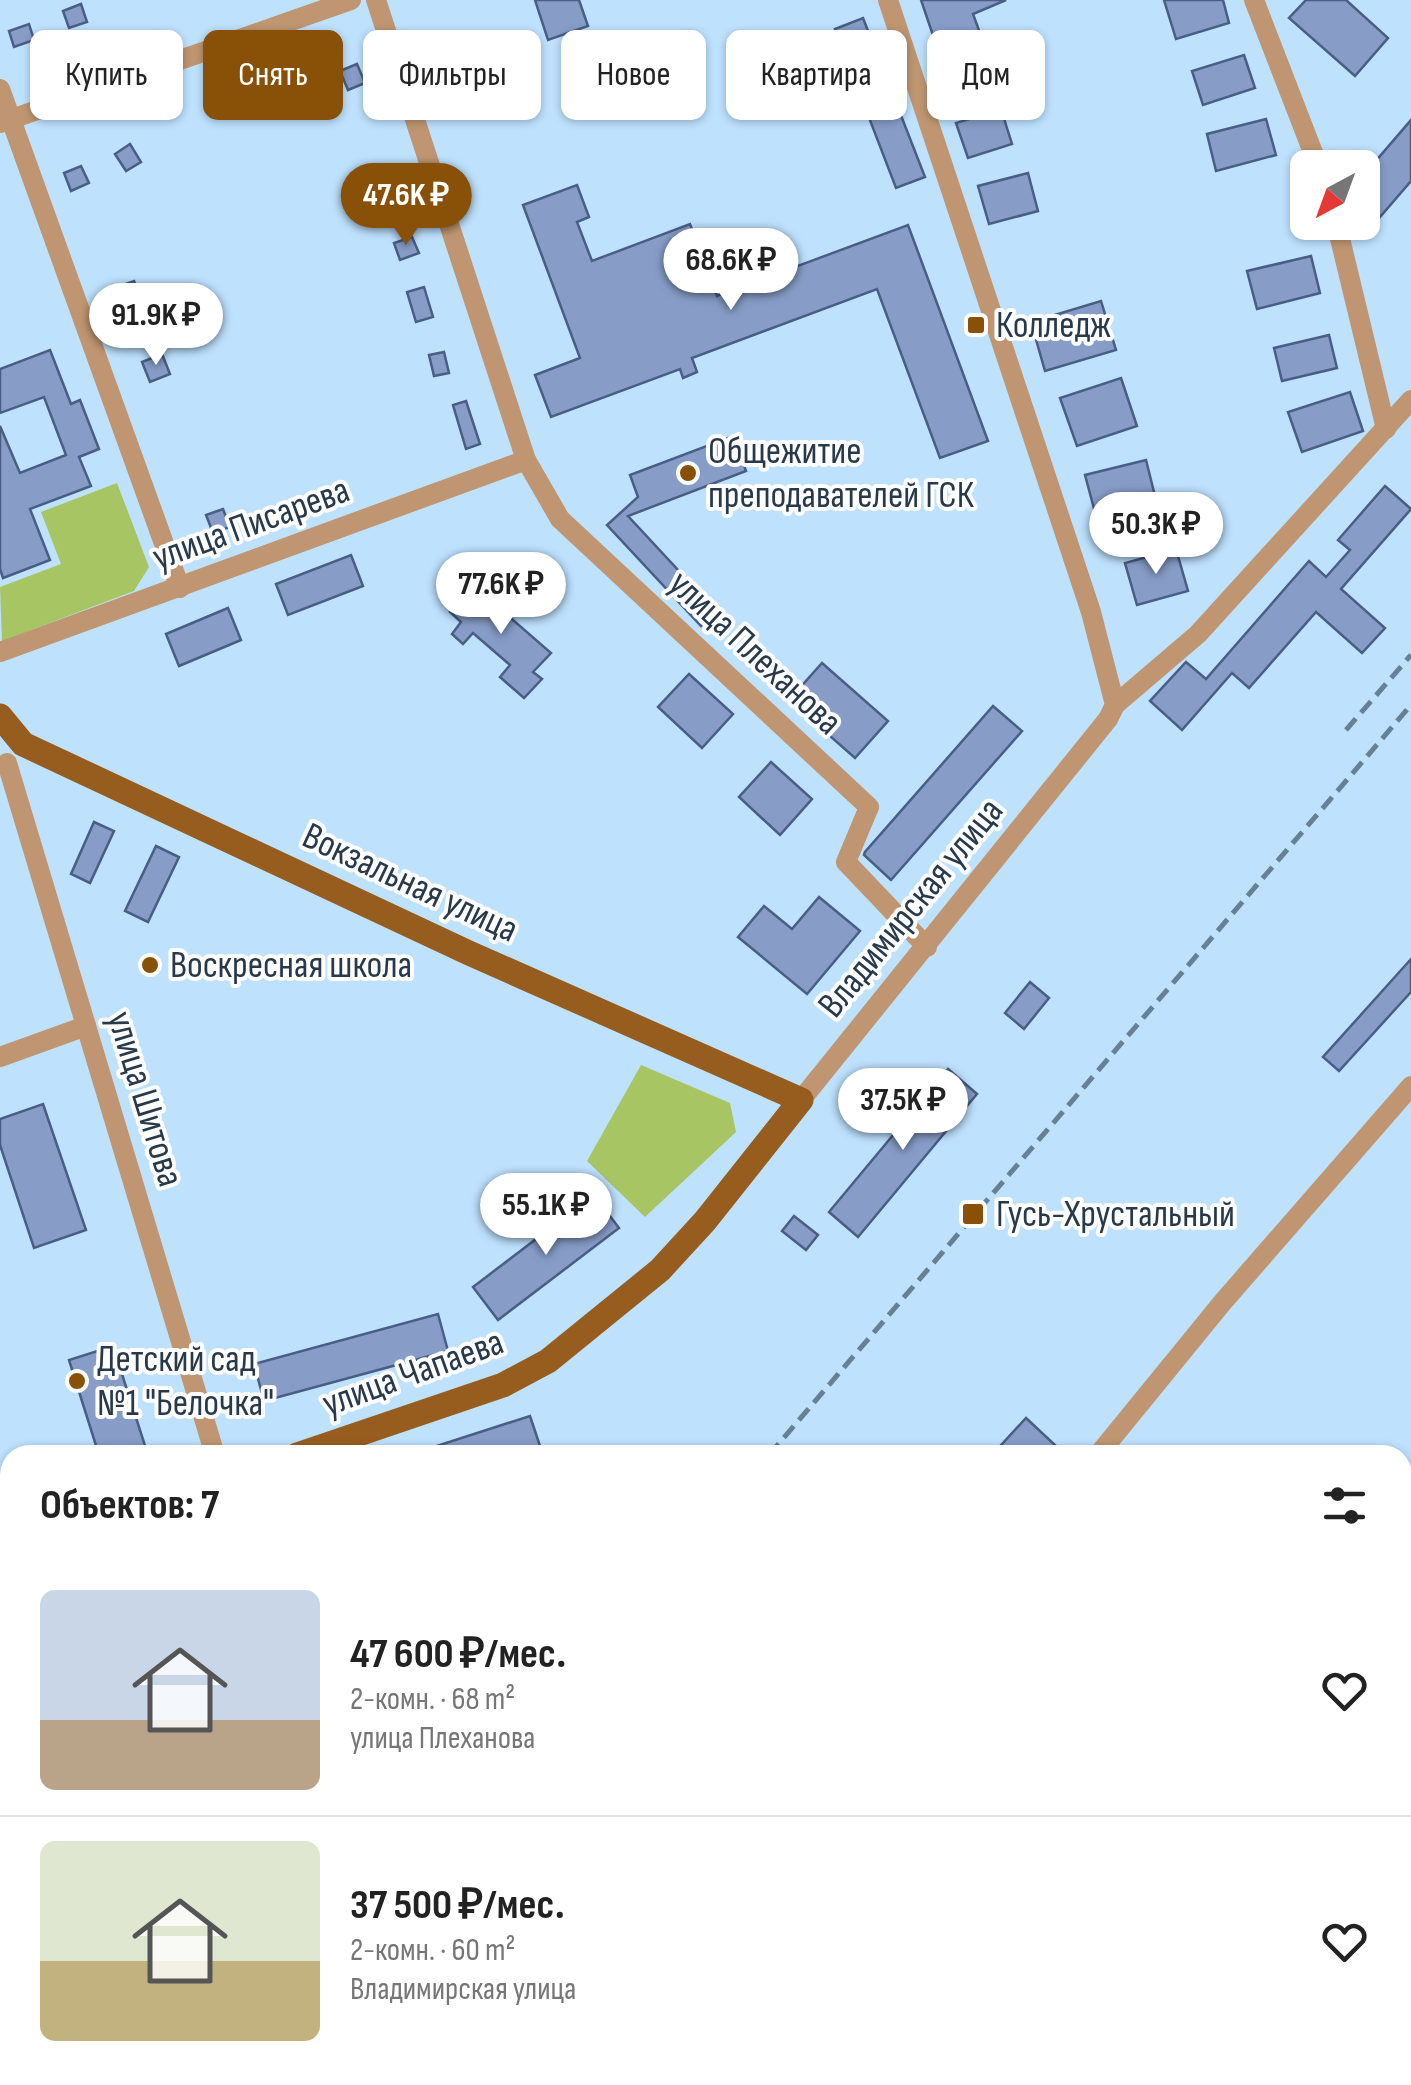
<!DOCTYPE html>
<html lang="ru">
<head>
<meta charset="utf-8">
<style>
	:root { --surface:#fff; --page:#f2f2f2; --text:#222; --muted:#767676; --line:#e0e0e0; --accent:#895007 }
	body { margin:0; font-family:"Sofia Sans Condensed",sans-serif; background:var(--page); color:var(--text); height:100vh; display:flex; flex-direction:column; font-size:38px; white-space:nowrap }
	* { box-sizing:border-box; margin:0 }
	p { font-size:32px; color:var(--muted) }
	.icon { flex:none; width:55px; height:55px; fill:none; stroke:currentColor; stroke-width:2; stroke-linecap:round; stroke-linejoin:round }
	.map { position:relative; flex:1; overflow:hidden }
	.panel { position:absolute; left:0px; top:1445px; width:1412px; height:640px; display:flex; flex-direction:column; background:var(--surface); border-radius:30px 30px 0 0; box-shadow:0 2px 8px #0004 }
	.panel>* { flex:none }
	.guide { position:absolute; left:30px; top:30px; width:1352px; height:90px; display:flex; gap:20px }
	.needle { width:65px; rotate:221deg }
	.tools { position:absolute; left:1290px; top:150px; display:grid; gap:20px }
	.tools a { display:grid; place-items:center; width:90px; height:90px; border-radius:15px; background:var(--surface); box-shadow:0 2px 8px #0004; font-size:50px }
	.price { position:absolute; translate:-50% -85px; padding:0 22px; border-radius:35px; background:#fff; color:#222; font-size:32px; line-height:65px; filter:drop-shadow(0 2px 5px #0008) }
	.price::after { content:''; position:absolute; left:50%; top:60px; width:30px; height:22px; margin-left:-15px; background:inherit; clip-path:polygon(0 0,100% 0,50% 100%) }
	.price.on { background:var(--accent); color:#fff }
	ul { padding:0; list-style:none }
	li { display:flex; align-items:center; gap:30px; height:250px; padding:0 40px }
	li+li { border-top:2px solid var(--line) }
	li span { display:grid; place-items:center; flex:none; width:280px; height:200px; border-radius:15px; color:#555 }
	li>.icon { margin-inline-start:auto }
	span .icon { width:120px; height:120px; fill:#fffc; stroke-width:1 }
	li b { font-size:42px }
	h2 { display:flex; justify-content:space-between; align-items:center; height:120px; padding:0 40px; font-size:42px }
	.tag { padding:0 35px; border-radius:15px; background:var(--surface); box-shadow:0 2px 8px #0004; font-size:35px; line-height:90px }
	.tag.on { background:var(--accent); color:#fff }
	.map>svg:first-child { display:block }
</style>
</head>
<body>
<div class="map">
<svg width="1411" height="2085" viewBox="0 0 1411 2085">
	<rect width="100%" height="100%" fill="#bee1fe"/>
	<g fill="#a8c564">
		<polygon points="117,483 149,567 134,591 2,641 0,587 61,564 41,512"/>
		<polygon points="641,1065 730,1103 736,1132 645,1217 587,1161"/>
		<polygon points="271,2075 264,2085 166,2085 143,2076"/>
	</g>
	<g fill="#879dc8" stroke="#495e85" stroke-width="2.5">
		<polygon points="535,0 579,0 588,26 548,40"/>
		<polygon points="921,0 1006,0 973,14 992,66 943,84 930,49 937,47"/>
		<polygon points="1164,0 1223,0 1229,23 1176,39"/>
		<polygon points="1306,0 1346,0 1388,38 1355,76 1289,18"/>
		<polygon points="81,4 87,22 69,28 63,11"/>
		<polygon points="863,18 925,177 896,188 835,29"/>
		<polygon points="29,24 34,40 14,47 9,31"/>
		<polygon points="1244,55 1255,88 1203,105 1192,71"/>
		<polygon points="357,64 365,83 348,90 340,71"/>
		<polygon points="1001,109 1012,144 968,158 956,123"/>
		<polygon points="1266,119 1276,155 1216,171 1207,134"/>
		<polygon points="1411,120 1411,181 1380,217 1362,202 1362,177"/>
		<polygon points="130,144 141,162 126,171 115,154"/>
		<polygon points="81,166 89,183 71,191 64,173"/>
		<polygon points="391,172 397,192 382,197 376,177"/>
		<polygon points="1028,173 1038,211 989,224 978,186"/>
		<polygon points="577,185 589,217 577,222 592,261 690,224 717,296 908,225 988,441 940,458 877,289 692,358 697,372 683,378 680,369 551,417 535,375 580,358 523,205"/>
		<polygon points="412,237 419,253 400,260 394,243"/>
		<polygon points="1311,256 1320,293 1257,309 1247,271"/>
		<polygon points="134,281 140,296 123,303 117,287"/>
		<polygon points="424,287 433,317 416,322 407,292"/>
		<polygon points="1101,301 1116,350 1045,371 1031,322"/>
		<polygon points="1329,335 1337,368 1282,381 1274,348"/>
		<polygon points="50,350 71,404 80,400 99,449 79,457 91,486 30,509 50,560 3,578 0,569 0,426 20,473 66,455 44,397 0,413 0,369"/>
		<polygon points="444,352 449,373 434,376 429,355"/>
		<polygon points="162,354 170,374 150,382 142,362"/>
		<polygon points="1121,378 1137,426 1077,446 1060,398"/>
		<polygon points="1350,392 1363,431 1302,452 1288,412"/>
		<polygon points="466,401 480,444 466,449 453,405"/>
		<polygon points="733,436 746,471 628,516 717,612 701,626 607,525 638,497 630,475"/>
		<polygon points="1146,460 1156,500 1096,516 1085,475"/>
		<polygon points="1385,486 1411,509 1341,589 1385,628 1362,653 1316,612 1249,688 1232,673 1182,730 1150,701 1186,662 1206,679 1309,561 1326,577 1350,550 1338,540"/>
		<polygon points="223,509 230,527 213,533 206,515"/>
		<polygon points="1176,549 1188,591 1137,605 1125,563"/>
		<polygon points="351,555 363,586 288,615 276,584"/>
		<polygon points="472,586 487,598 497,589 513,602 505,613 551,653 533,672 542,679 524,698 500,677 510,665 473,633 463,644 452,634 461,622 450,612"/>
		<polygon points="228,608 241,640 179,666 166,634"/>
		<polygon points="822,663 888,721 855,758 789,700"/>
		<polygon points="689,674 733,714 702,748 658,707"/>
		<polygon points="993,706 1022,731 891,880 864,855 865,852"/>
		<polygon points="771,762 812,799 780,835 739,797"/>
		<polygon points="94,822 114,831 90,883 71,874"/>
		<polygon points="156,846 179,857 148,922 125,911"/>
		<polygon points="819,897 860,931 807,994 738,937 764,906 792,929"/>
		<polygon points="1411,959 1411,992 1339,1071 1323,1057"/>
		<polygon points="1030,982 1049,998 1024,1029 1005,1013"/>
		<polygon points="948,1069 977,1094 858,1237 829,1212"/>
		<polygon points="43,1104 86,1230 34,1248 0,1145 0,1119"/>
		<polygon points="594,1195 619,1228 498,1320 473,1287"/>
		<polygon points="794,1216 818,1235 806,1250 782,1231"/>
		<polygon points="438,1314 448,1351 264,1401 254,1364"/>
		<polygon points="113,1346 148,1455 99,1455 69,1360"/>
		<polygon points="530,1416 543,1455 419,1455 418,1452"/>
		<polygon points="1026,1418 1055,1445 1046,1455 992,1455"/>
	</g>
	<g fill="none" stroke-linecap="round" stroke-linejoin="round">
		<g stroke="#bf9671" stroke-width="20">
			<polyline points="376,0 526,460 560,519 869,807 846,862 927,947"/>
			<polyline points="1254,0 1319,168"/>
			<polyline points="0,89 180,588"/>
			<polyline points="0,123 351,0"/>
			<polyline points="1336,222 1386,429"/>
			<polyline points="0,652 526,460"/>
			<polyline points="1115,705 1198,634 1411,400"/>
			<polyline points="7,763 215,1455"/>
			<polyline points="0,1057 86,1026"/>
			<polyline points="801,1100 1108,719 1115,705 1091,612 888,0"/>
			<polyline points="1098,1455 1222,1303 1411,1086"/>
			<polyline points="1402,1721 1411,1711"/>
			<polyline points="1286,2075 1297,2085"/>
			<polyline points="586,2085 594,2075"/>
			<polyline points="1088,2085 1097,2075"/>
		</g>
		<g stroke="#975d1e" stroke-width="25">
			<polyline points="0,716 23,744 469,953 801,1100 705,1221 660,1270 548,1361 503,1385 297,1455"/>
			<polyline points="0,1557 10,1554"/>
			<polyline points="0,1966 10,1971"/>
			<polyline points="117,2075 123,2085"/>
		</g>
		<g stroke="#668094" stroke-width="5" stroke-dasharray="15 8" stroke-linecap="butt">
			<polyline points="1346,730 1411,655"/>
			<polyline points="769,1455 1411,705"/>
			<polyline points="42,2085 60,2075"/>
			<polyline points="301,2085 307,2075"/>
		</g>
	</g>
	<g fill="#895007" stroke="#fdfdfd" stroke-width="4">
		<rect x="966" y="315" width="20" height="20" rx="5"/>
		<circle cx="688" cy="473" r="10"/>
		<circle cx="150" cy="965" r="10"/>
		<rect x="961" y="1202" width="24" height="24" rx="5"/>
		<circle cx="77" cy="1381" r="10"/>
	</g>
	<g text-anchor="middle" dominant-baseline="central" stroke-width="8" stroke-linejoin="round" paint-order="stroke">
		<g font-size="38" fill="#283a49" stroke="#fdfdfd" text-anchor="start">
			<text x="996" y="325">Колледж</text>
			<text x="708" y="451">Общежитие<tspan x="708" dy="44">преподавателей ГСК</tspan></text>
			<text x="170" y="965">Воскресная школа</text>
			<text x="996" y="1214">Гусь-Хрустальный</text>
			<text x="97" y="1359">Детский сад<tspan x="97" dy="44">№1 "Белочка"</tspan></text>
		</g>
		<g font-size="38" fill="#283a49" stroke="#fdfdfd">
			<text transform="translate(251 524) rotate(-20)">улица Писарева</text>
			<text transform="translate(755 653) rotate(43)">улица Плеханова</text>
			<text transform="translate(410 883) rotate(25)">Вокзальная улица</text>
			<text transform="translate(911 908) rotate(-51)">Владимирская улица</text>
			<text transform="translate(145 1099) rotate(73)">улица Шитова</text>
			<text transform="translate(413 1373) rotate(-20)">улица Чапаева</text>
		</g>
	</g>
</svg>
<div class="tools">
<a><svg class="needle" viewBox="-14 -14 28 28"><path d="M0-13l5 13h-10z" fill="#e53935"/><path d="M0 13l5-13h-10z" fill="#767676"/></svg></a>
</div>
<b class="price on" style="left:406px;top:248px">47.6K ₽</b>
<b class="price" style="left:731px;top:313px">68.6K ₽</b>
<b class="price" style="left:156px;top:368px">91.9K ₽</b>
<b class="price" style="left:1156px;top:577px">50.3K ₽</b>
<b class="price" style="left:501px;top:637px">77.6K ₽</b>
<b class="price" style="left:903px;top:1153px">37.5K ₽</b>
<b class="price" style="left:546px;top:1258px">55.1K ₽</b>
<div class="guide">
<a class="tag">Купить</a>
<a class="tag on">Снять</a>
<a class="tag">Фильтры</a>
<a class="tag">Новое</a>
<a class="tag">Квартира</a>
<a class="tag">Дом</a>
</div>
<section class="panel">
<h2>Объектов: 7<svg class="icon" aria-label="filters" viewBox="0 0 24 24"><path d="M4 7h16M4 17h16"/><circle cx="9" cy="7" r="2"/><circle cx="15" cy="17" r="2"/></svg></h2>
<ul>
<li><span style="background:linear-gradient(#c9d6e8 65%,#b9a48a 0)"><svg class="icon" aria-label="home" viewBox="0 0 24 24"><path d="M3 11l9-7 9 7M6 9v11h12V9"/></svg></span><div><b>47 600 ₽/мес.</b><p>2-комн. · 68 m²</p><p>улица Плеханова</p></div><svg class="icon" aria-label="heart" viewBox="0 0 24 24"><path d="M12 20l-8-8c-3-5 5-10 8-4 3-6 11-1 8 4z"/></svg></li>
<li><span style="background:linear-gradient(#dfe7d0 60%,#c2b280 0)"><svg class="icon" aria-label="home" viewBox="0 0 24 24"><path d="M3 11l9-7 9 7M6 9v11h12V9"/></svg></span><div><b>37 500 ₽/мес.</b><p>2-комн. · 60 m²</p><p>Владимирская улица</p></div><svg class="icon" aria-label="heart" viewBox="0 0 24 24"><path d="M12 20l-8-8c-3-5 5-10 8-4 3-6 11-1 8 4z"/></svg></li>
</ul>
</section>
</div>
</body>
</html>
